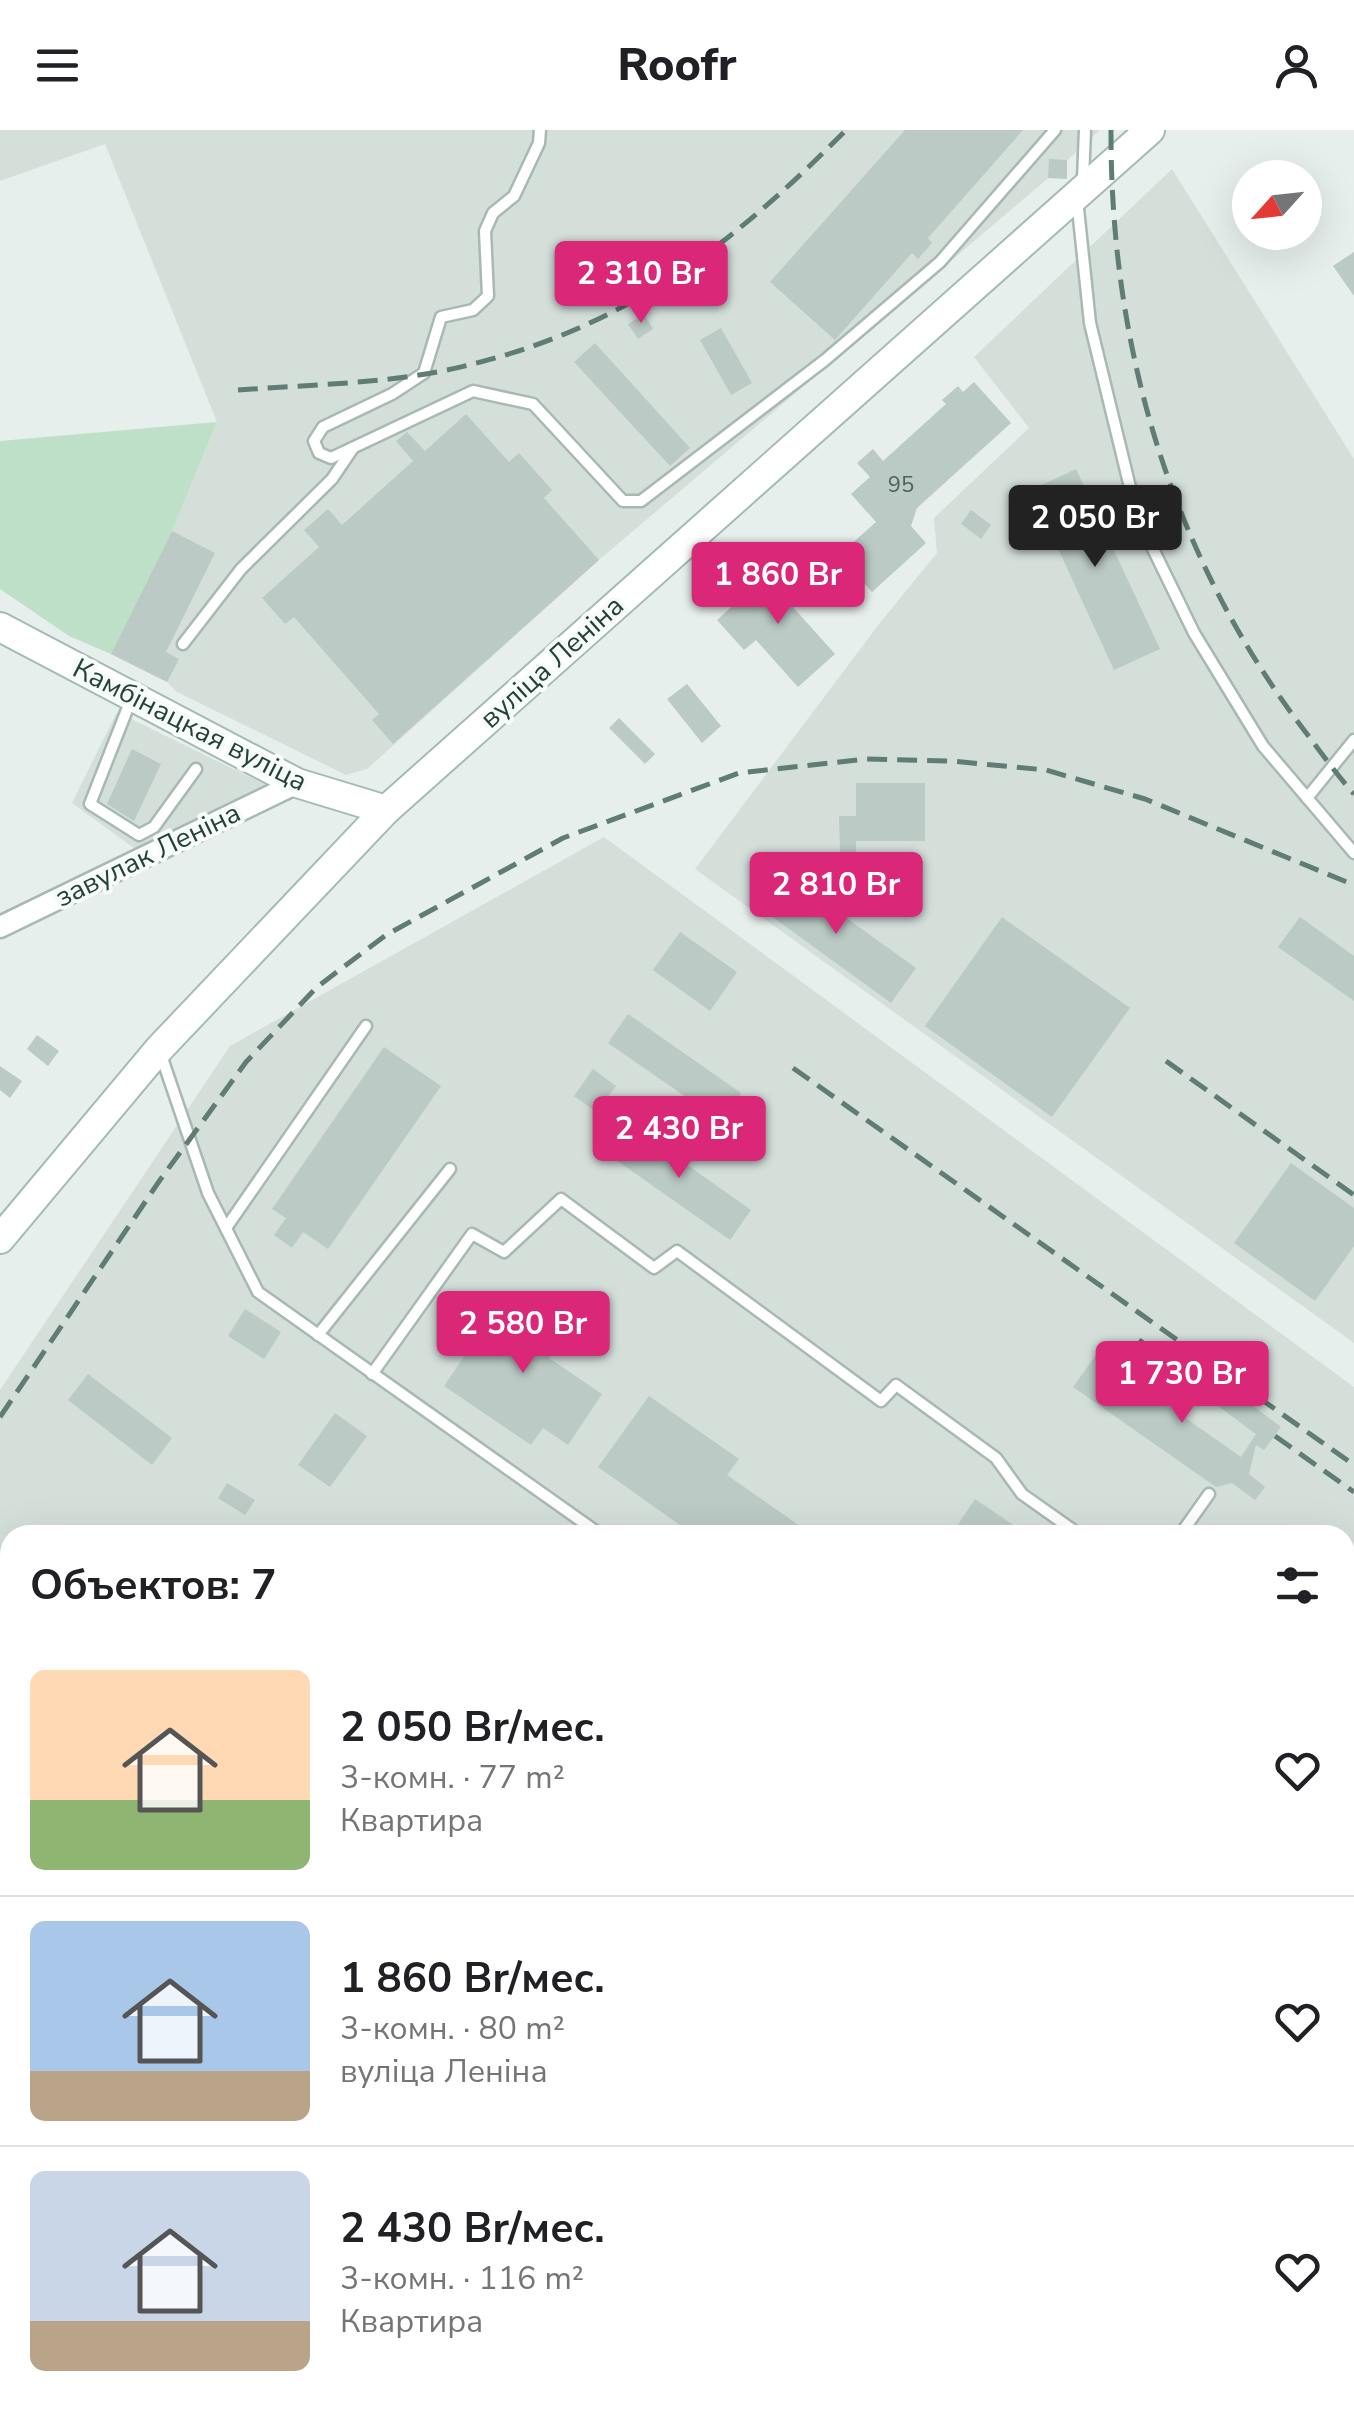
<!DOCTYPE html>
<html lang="ru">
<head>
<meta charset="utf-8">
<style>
	:root { --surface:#fff; --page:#f2f2f2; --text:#202124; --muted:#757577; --line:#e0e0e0; --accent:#db2777 }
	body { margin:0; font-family:"Nunito Sans",sans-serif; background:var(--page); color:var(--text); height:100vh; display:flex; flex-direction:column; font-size:38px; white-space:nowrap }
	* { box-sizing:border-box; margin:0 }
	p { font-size:32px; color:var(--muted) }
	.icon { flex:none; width:55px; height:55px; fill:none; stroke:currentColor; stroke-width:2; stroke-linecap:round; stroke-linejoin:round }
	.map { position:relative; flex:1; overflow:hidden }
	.sheet { position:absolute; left:0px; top:1395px; width:1355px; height:890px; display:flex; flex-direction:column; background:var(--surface); border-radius:30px 30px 0 0; box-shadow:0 10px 40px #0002 }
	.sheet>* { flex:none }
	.needle { width:65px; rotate:243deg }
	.buttons { position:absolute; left:1232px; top:30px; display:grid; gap:20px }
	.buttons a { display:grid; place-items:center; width:90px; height:90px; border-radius:50%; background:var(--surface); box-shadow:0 10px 40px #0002; font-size:50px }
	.price { position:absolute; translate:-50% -85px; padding:0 22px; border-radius:10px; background:var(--accent); color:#fff; font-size:32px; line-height:65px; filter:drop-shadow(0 2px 5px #0008) }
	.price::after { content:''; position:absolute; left:50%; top:60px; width:30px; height:22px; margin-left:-15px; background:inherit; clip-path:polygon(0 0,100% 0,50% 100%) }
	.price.on { background:#222; color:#fff }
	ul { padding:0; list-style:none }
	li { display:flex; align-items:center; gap:30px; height:250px; padding:0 30px }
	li+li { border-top:2px solid var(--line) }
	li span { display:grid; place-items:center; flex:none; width:280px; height:200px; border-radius:15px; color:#555 }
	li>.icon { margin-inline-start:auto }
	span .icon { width:120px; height:120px; fill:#fffc; stroke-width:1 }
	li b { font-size:42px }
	h2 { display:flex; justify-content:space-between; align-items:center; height:120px; padding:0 30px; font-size:42px }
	header { display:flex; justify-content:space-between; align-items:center; height:130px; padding:0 30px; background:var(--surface); font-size:45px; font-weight:800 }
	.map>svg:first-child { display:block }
</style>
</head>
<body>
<header><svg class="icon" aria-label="menu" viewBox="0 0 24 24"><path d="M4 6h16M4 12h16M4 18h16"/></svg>Roofr<svg class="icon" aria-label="person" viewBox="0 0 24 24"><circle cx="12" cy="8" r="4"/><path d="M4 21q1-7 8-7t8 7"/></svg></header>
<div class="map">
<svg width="1354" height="2285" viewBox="0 0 1354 2285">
	<rect width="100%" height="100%" fill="#e6efeb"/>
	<g fill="#d4dfda">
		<polygon points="0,0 1100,0 1046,50 599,430 367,639 346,645 177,562 167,552 111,524 172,401 217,292 105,14 0,51"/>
		<polygon points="1172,39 1354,329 1354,1213 695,739 879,494 937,423 934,388 1029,298 974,227"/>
		<polygon points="117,582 266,655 138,721 72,673"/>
		<polygon points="604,707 1354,1257 1354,2285 620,2285 606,2275 1345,2275 1345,1405 10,1405 10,2275 418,2275 402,2285 0,2285 0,1260 230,916"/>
	</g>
	<polygon fill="#bfe0c8" points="217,292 172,401 111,524 69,506 0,459 0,311"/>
	<polygon fill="#8ec9d4" points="0,2037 10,2039 10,2124 0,2128"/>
	<g fill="#bbcac4">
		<polygon points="905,0 1023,0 928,108 932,113 918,129 912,123 835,210 770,152"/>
		<polygon points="1049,29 1067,30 1067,49 1048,48"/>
		<polygon points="1354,122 1354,166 1333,136"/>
		<polygon points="644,184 653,199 638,209 628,194"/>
		<polygon points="721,198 752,253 731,265 700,210"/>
		<polygon points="595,213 690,318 670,336 574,232"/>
		<polygon points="974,252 1011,293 917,378 911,396 926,413 872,462 839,425 876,392 851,364 870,347 857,333 873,319 883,331 946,274 942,270 958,256 963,262"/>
		<polygon points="466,284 509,332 519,323 552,360 544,368 599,430 393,614 372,590 379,584 294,487 285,494 262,468 319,417 304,400 328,379 342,395 413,331 396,311 407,302 425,321"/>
		<polygon points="1076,339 1160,519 1114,540 1031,360"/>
		<polygon points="971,380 991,395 981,409 961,394"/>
		<polygon points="172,401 215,423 166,522 179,529 167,552 111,524"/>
		<polygon points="778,435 805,464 792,476 835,524 798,557 756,510 744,520 717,490"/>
		<polygon points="687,554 721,596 702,613 667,569"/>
		<polygon points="619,588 655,624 645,634 609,598"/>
		<polygon points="132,619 161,634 134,691 107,674"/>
		<polygon points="856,653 925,653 925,711 856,711 856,722 840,722 839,686 856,686"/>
		<polygon points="781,741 916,838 891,873 756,775"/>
		<polygon points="1002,787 1130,878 1052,987 925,896"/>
		<polygon points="1300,787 1354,826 1354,871 1278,817"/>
		<polygon points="680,802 737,842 710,881 653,840"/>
		<polygon points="628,884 741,963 722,992 608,913"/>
		<polygon points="37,905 59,921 48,936 27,919"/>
		<polygon points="384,917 441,956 328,1119 303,1102 292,1118 274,1105 286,1088 272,1079"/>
		<polygon points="0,936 22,951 10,968 0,960"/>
		<polygon points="593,939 616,956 596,982 574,966"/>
		<polygon points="628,993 751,1080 730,1110 606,1023"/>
		<polygon points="1291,1033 1354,1078 1354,1116 1315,1171 1234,1113"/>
		<polygon points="507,1163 566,1203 549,1228 602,1264 568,1315 543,1298 531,1315 444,1256"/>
		<polygon points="245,1179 281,1202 264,1229 228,1206"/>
		<polygon points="1096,1225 1241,1327 1256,1304 1210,1270 1222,1252 1281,1297 1264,1320 1256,1315 1249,1344 1265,1357 1255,1370 1232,1353 1216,1357 1073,1257"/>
		<polygon points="88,1244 172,1308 152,1335 68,1270"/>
		<polygon points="649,1266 739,1329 727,1345 813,1405 694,1405 598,1337"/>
		<polygon points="335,1283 367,1306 330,1357 298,1335"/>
		<polygon points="227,1353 255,1370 245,1385 218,1368"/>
		<polygon points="975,1369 1028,1405 951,1405"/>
	</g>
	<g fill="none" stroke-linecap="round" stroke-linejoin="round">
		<defs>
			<g id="lane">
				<polyline points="540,0 539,13 514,66 493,83 485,101 488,166 473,180 441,187 424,243 392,264 323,297 314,311 319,323 331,328 473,261 533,274 623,371 641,371 825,230 940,132 1055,0"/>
				<polyline points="1083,49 1085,0"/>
				<polyline points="1077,69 1090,193 1137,386 1194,503 1263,616 1354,723"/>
				<polyline points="183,514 241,439 332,349 353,318"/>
				<polyline points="132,567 90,674 139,705 154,697 196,639"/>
				<polyline points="1307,668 1354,610"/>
				<polyline points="161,925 208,1063 258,1162 601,1405"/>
				<polyline points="226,1098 366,896"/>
				<polyline points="318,1205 450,1039"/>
				<polyline points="372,1244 472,1104 504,1122 561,1069 654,1138 677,1121 881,1271 896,1255 996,1328 1022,1364 1080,1405"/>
				<polyline points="1180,1405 1209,1364"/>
				<polyline points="1345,1453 1354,1440"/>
				<polyline points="1345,1574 1354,1580"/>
				<polyline points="0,1821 10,1828"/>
				<polyline points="1345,1916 1354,1923"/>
				<polyline points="1345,2101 1354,2098"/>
			</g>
			<g id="street">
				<polyline points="0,797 297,653"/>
				<polyline points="1345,2203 1354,2192"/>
			</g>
			<g id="secondary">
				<polyline points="0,497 297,653 386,680"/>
				<polyline points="0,1109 159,919 386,680 1150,0"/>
			</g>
		</defs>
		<use href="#lane" stroke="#a8b8b2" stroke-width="15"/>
		<use href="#street" stroke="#a8b8b2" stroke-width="25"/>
		<use href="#secondary" stroke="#a4bbb3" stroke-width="32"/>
		<use href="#lane" stroke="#fff" stroke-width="10"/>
		<use href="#street" stroke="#fff" stroke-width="20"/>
		<use href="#secondary" stroke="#fff" stroke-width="28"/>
		<g stroke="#5f7d75" stroke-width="5" stroke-dasharray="20 10" stroke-linecap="butt">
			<path d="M1111 0C1110 219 1173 430 1307 604 1322 624 1337 645 1354 664"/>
			<path d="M238 260C305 255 375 254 442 241 613 206 726 122 846 0"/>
			<polyline points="1166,931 1354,1065"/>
			<polyline points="793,938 1354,1335"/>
			<polyline points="1139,1210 1215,1263"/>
			<polyline points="0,1287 160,1050 246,932 317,857 386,805 563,708 739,643 866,629 951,631 1046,640 1145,669 1354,755"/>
			<polyline points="1275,1306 1354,1362"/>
			<polyline points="1345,1748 1354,1754"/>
			<polyline points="642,2275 657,2285"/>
			<polyline points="989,2275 1005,2285"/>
		</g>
	</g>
	<g text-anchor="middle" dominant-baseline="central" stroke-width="8" stroke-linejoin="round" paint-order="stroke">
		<g font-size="22" fill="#4a645c">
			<text x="901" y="355">95</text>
		</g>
		<g font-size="28" fill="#24423a" stroke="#f7fbf9">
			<text transform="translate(552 532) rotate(-42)">вуліца Леніна</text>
			<text transform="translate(190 595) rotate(27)">Камбінацкая вуліца</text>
			<text transform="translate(148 725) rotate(-26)">завулак Леніна</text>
		</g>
	</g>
</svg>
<div class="buttons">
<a><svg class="needle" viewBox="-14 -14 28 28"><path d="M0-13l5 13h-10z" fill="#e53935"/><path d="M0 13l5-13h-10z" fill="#757577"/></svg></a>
</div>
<b class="price" style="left:641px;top:196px">2 310 Br</b>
<b class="price on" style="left:1095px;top:440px">2 050 Br</b>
<b class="price" style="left:778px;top:497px">1 860 Br</b>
<b class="price" style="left:836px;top:807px">2 810 Br</b>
<b class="price" style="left:679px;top:1051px">2 430 Br</b>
<b class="price" style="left:523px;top:1246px">2 580 Br</b>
<b class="price" style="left:1182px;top:1296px">1 730 Br</b>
<section class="sheet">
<h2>Объектов: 7<svg class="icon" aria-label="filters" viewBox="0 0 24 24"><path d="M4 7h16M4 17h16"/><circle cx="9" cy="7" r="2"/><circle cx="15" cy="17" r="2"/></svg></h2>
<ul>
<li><span style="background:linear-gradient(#ffd9b3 65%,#8fb573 0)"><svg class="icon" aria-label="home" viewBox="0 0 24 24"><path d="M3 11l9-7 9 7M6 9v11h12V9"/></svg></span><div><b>2 050 Br/мес.</b><p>3-комн. · 77 m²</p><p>Квартира</p></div><svg class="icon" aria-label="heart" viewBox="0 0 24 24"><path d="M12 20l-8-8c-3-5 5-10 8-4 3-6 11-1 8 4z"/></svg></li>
<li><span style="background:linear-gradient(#a9c7e8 75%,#b9a48a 0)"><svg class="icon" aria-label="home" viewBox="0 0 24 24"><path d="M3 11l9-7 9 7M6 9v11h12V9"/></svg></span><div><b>1 860 Br/мес.</b><p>3-комн. · 80 m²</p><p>вуліца Леніна</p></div><svg class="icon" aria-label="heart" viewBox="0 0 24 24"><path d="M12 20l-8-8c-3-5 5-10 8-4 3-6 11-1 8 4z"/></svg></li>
<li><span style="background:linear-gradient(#c9d6e8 75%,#b9a48a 0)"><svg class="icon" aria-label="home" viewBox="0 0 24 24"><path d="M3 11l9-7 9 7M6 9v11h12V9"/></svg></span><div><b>2 430 Br/мес.</b><p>3-комн. · 116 m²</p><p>Квартира</p></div><svg class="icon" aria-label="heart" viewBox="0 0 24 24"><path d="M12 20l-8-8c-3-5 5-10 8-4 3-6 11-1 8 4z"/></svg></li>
</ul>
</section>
</div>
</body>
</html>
